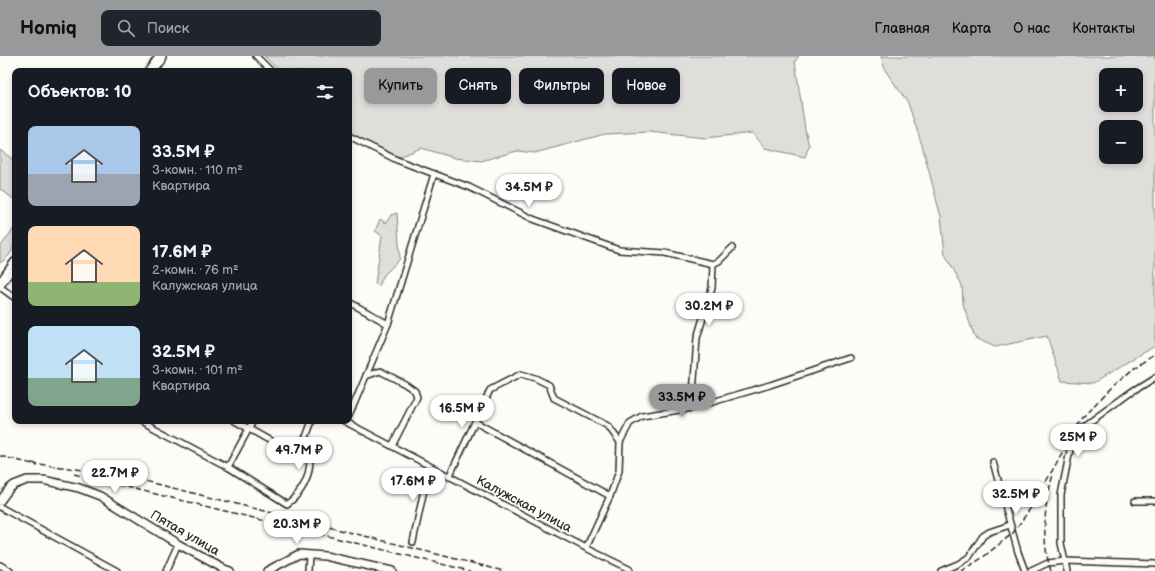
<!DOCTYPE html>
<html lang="ru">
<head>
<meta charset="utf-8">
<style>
	:root { --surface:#171b24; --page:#20242c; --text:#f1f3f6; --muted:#9ea1a6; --accent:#98999b }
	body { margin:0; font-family:"Balsamiq Sans",sans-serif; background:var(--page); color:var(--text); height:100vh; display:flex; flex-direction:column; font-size:15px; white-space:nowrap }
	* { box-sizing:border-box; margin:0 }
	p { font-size:13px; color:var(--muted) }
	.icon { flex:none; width:22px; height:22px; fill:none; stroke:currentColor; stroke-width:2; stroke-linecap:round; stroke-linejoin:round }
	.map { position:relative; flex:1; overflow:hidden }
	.side { position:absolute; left:12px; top:12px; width:340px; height:356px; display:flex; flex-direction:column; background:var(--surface); border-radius:8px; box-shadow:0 2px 6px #0003 }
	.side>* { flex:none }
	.banner { position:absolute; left:364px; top:12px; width:380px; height:36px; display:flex; gap:8px }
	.fabs { position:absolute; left:1099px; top:12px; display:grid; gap:8px }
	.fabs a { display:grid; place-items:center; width:44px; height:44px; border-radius:8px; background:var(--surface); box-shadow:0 2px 6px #0003; font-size:20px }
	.price { position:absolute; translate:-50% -34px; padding:0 9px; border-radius:14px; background:#fff; color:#222; font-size:13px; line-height:26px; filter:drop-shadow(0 1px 2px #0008) }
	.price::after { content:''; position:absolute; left:50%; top:24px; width:12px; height:9px; margin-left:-6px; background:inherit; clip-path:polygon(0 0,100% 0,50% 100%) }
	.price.selected { background:var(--accent); color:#111 }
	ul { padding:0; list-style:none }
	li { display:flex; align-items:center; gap:12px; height:100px; padding:0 16px }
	li span { display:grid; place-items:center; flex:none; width:112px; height:80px; border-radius:8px; color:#555 }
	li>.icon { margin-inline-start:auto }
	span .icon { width:48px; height:48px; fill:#fffc; stroke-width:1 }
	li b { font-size:17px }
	h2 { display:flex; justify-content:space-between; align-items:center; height:48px; padding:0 16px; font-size:17px }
	.pill { padding:0 14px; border-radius:8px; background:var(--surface); box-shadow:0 2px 6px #0003; font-size:14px; line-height:36px }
	.pill.selected { background:var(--accent); color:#111 }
	header { display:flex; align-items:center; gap:24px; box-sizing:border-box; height:56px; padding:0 20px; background:var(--accent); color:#111 }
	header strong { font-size:19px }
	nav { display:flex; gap:22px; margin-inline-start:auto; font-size:14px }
	.search { width:280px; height:36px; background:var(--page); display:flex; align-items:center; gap:10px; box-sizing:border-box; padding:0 14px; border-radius:8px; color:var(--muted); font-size:15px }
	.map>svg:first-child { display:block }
</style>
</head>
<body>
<header>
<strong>Homiq</strong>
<div class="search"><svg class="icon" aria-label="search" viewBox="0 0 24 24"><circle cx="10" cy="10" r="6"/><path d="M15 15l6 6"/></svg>Поиск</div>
<nav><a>Главная</a><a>Карта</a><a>О нас</a><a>Контакты</a></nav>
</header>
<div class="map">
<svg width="1155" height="515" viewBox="0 0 1155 515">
	<rect width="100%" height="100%" fill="#fdfcf7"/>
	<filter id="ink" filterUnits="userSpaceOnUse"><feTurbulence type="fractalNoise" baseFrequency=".025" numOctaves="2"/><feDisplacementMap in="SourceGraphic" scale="8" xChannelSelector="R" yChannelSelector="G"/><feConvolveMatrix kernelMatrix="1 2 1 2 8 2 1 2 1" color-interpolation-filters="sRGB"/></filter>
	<g filter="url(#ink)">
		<g fill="#dfdeda" stroke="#858482" fill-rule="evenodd">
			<polygon points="264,0 799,0 795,5 805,73 809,90 805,101 765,92 753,77 705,82 649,76 605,78 535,97 517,95 481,105 455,102 421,92 399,101 349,78 349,15 280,15"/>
			<path d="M881 0H1155V290L1093 327 1062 325 1047 280 995 291 975 282 963 248 962 229 945 198 941 161 922 89 908 47 885 14ZM1106 19H1136V49H1106ZM1106 71H1136V101H1106Z"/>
			<polygon points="0,94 15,105 15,144 0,133"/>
			<polygon points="397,157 400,203 384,219 379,230 375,228 382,180 375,175 380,163 386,167 391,159"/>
			<path d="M15 171C15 188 15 197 0 207V191Z"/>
		</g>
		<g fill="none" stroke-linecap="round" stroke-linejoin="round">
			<defs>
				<g id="street">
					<polyline points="256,0 271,15"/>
					<polyline points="349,80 397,104 469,131 533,163 619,194 665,197 713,208"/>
					<polyline points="0,231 15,242"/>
					<polyline points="349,246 388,268"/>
					<polyline points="366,320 380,315 405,328 415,335 417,341 392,390"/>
					<polyline points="692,352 697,282 712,232 713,208 719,205 732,192"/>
					<polyline points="349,360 388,268 434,118"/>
					<path d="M141 365 228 411 287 448C302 437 310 421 310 402 310 395 307 387 306 381"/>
					<polyline points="235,365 292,397 306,381 312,365"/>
					<polyline points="344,365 586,492 629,513"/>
					<polyline points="475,366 610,440"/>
					<polyline points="292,397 310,402"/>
					<polyline points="993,406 1018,496 1025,515"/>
					<polyline points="228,411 253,365"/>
					<polyline points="449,421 490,334 521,318 535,322 549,329 554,342 608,370 620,386"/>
					<polyline points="1135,445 1155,445"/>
					<polyline points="0,451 117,515"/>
					<polyline points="413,486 429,410"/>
					<polyline points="586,492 610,440 619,415 620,386 630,367 642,360 692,352 770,329 851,302"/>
					<polyline points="0,509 10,515"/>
					<polyline points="166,515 178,488"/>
					<polyline points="308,515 309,499"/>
					<polyline points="941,515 958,508 969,501 983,480 989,476 1010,469"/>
					<polyline points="1031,515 1048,507 1065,505 1155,508"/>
					<polyline points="1067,515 1061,487 1061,439 1070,394 1083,371 1131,336 1155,321"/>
				</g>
				<g id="secondary">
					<polyline points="0,445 9,433 14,429 27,424 43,424 79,432 100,440 178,488 224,513 230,515"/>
					<polyline points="267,515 299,498 325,500 392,515"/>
				</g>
				<g id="highway">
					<polyline points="150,15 161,0"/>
					<polyline points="0,228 15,207"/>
				</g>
			</defs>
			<use href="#street" stroke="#2b2b2b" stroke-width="8"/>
			<use href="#secondary" stroke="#2b2b2b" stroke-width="10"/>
			<use href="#highway" stroke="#2b2b2b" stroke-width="12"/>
			<use href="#street" stroke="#fdfcf7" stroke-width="5"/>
			<use href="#secondary" stroke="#fdfcf7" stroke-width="7"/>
			<use href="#highway" stroke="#fdfcf7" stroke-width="9"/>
			<g stroke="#2b2b2b" stroke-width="1.5" stroke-dasharray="6 3" stroke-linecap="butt">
				<polyline points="0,400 37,409"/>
				<polyline points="31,407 121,419 504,515"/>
				<polyline points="74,418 470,515"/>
				<polyline points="961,515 982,502 1013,477 1032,450 1056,408 1071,380 1083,361 1110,333 1133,313 1155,299"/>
				<path d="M1051 515C1041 485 1044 449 1053 419"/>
			</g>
		</g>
	</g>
	<g text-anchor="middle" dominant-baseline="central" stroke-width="3.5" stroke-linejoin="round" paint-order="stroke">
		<g font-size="13" fill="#2b2b2b" stroke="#fdfcf7">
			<text transform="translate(524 448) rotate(28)">Калужская улица</text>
			<text transform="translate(185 477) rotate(30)">Пятая улица</text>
		</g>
	</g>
</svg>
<div class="fabs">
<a>+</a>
<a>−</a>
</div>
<b class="price" style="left:529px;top:152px">34.5M ₽</b>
<b class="price" style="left:709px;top:271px">30.2M ₽</b>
<b class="price selected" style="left:682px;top:362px">33.5M ₽</b>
<b class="price" style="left:462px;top:373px">16.5M ₽</b>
<b class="price" style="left:1078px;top:402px">25M ₽</b>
<b class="price" style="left:299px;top:415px">49.7M ₽</b>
<b class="price" style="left:115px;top:438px">22.7M ₽</b>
<b class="price" style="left:413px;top:446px">17.6M ₽</b>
<b class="price" style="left:1016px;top:459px">32.5M ₽</b>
<b class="price" style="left:297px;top:489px">20.3M ₽</b>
<div class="banner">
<a class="pill selected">Купить</a>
<a class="pill">Снять</a>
<a class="pill">Фильтры</a>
<a class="pill">Новое</a>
</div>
<section class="side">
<h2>Объектов: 10<svg class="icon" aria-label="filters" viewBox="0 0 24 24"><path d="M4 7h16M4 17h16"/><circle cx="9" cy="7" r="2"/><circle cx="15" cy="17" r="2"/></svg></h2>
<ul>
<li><span style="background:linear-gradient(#a9c7e8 60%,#9aa5b1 0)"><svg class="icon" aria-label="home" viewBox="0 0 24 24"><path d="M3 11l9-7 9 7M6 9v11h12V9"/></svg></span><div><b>33.5M ₽</b><p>3-комн. · 110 m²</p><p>Квартира</p></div></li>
<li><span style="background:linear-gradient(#ffd9b3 70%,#8fb573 0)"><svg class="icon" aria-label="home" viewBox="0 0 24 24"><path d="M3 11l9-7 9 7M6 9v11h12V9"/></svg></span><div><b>17.6M ₽</b><p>2-комн. · 76 m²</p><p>Калужская улица</p></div></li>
<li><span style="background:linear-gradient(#bfe0f5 65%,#7fa58c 0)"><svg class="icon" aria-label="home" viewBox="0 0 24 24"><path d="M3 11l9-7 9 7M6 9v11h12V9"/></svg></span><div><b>32.5M ₽</b><p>3-комн. · 101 m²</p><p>Квартира</p></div></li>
</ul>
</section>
</div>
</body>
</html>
